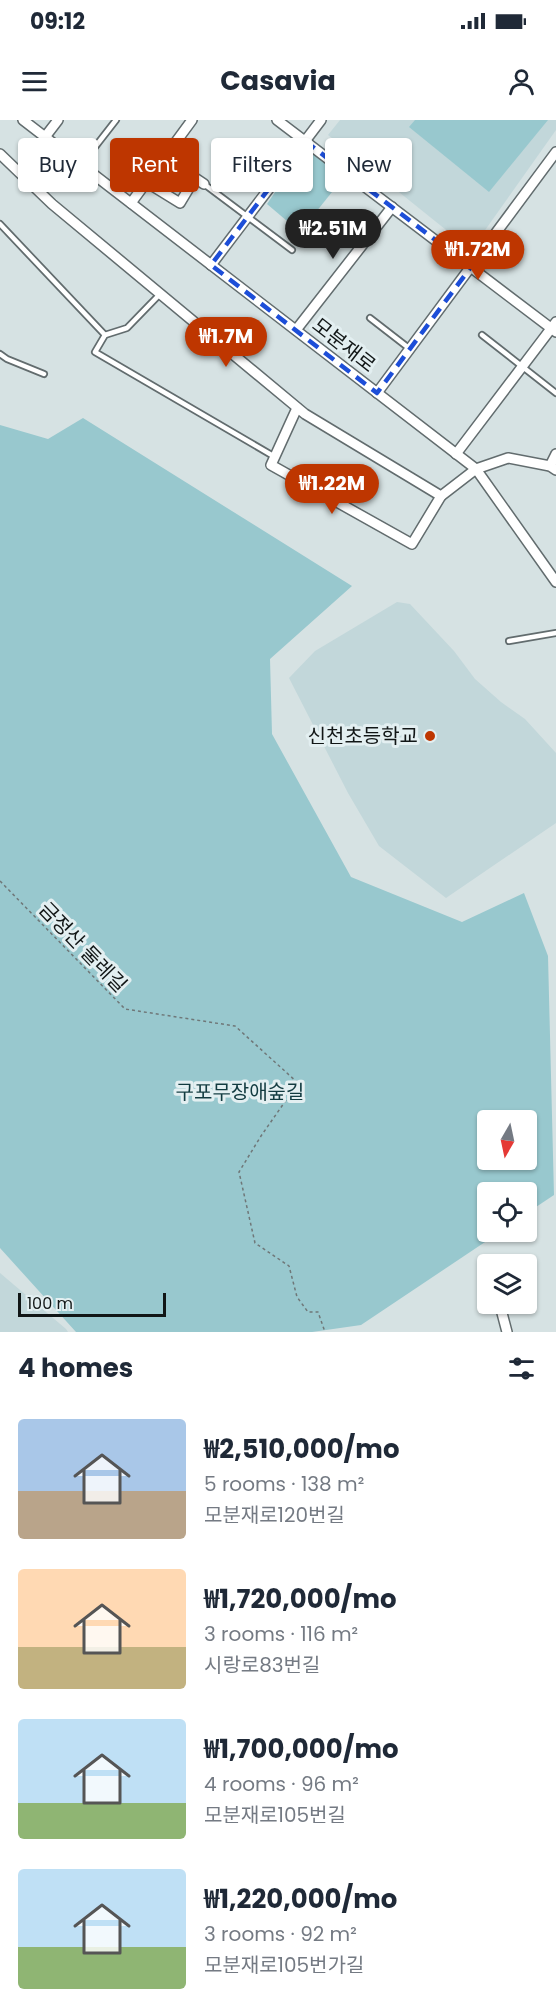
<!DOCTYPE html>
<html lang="en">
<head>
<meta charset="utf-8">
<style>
	:root { --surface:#fff; --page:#f6f6f7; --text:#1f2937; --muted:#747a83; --accent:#be3600 }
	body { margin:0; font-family:Poppins,"Noto Sans KR",sans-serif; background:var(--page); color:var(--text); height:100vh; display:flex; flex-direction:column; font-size:22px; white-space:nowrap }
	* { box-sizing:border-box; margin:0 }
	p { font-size:20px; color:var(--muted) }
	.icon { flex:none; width:33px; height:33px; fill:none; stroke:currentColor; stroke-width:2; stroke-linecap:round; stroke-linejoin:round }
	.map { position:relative; height:1212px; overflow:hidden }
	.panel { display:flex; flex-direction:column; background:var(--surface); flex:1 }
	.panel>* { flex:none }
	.banner { position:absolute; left:18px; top:18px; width:520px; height:54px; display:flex; gap:12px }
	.needle { width:39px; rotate:189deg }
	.buttons { position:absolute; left:477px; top:990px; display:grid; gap:12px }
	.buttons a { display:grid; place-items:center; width:60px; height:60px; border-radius:6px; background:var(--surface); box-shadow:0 2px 4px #0004; font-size:30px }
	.scale { position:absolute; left:18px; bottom:15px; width:148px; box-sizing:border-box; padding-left:6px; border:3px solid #111616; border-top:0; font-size:16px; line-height:21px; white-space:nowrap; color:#111616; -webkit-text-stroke:4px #e3eff1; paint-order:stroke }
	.price { position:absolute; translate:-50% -51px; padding:0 14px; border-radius:21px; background:var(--accent); color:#fff; font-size:20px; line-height:39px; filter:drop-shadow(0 2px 3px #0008) }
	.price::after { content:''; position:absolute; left:50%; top:36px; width:18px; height:14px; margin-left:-9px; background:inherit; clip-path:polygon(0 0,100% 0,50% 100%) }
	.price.selected { background:#222; color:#fff }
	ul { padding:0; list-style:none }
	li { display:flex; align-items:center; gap:18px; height:150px; padding:0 18px }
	li span { display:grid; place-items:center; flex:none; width:168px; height:120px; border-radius:6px; color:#555 }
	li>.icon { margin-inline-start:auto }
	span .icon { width:72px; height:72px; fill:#fffc; stroke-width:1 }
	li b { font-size:26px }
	h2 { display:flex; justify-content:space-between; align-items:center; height:72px; padding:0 18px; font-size:26px }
	.pill { padding:0 21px; border-radius:6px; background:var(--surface); box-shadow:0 2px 4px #0004; font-size:21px; line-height:54px }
	.pill.selected { background:var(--accent); color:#fff }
	.status { display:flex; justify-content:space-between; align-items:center; height:42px; padding:0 30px; background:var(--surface); direction:ltr }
	.status svg { height:16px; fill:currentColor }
	header { display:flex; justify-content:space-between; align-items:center; height:78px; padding:0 18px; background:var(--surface); font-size:27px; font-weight:700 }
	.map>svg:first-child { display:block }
</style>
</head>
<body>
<div class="status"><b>09:12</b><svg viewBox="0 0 49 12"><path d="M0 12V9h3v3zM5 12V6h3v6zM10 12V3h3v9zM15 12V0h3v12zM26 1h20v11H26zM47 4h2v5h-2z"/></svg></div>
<header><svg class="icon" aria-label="menu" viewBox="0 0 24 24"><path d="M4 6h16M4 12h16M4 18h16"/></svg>Casavia<svg class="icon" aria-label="person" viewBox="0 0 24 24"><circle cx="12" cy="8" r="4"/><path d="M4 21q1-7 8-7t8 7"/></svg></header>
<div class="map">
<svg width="556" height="1212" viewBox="0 0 556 1212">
	<rect width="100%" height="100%" fill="#d6e2e3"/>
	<g fill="#c2d7da">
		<polygon points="340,0 556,0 556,10 471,130 328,15"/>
		<polygon points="397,482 410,484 454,531 475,559 501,582 525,599 556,633 556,703 446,778 379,726 348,673 289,558 315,531"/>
		<polygon points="0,1153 66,1209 68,1212 0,1212"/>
	</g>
	<g fill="#98c8ce" fill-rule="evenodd">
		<polygon points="415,0 548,0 489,72 409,7"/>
		<polygon points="305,28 344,57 300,112 267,84"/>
		<path d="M83 298 352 466 270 539 272 614 351 757 462 802 524 773 548 836 554 1075 527 1093 526 1072H488V1112H500L361 1205 312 1212H76L0 1128V305L48 319ZM526 1000V1040H488V1000Z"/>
	</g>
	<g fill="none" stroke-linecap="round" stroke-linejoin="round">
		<defs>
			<g id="service">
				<polyline points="81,45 116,0"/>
				<polyline points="204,64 292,130"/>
				<polyline points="0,104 105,215"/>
				<polyline points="161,173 127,208 105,215 95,232 275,337"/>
				<polyline points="370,198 410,229"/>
				<polyline points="482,215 556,273"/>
				<polyline points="0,234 7,239 44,254"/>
				<polyline points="509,521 556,513"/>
			</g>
			<g id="minor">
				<polyline points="23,0 476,349 556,462"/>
				<polyline points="277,0 556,212"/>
				<polyline points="45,17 58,0"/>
				<polyline points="0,34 52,84 305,294 441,376 476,349 508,338 550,346 556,350"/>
				<polyline points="146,62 180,83 195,58 204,64"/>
				<polyline points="131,83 192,0"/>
				<polyline points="211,145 321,0"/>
				<polyline points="296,210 392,87"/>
				<polyline points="377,273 556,32"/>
				<polyline points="297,288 271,345 412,424 441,376"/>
				<polyline points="456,334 556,202"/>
				<polyline points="550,346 556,334"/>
				<polyline points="502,1193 507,1212"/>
			</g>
		</defs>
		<use href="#service" stroke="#626c6e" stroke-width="8"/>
		<use href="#minor" stroke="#626c6e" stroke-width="12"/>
		<polyline stroke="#6f7778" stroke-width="1.5" stroke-dasharray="3 3" stroke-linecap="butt" points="0,761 125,889 235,906 298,963 261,1016 239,1052 255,1123 289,1146 297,1177 308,1192 318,1192 325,1212"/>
		<use href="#service" stroke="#fff" stroke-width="4.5"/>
		<use href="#minor" stroke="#fff" stroke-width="9"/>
	</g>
	<path fill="none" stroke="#1d4ed8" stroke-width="4.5" stroke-dasharray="12 8" stroke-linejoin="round" d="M305 21 471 147 377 273 211 145Z"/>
	<circle fill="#be3600" stroke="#e3eff1" stroke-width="2" cx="430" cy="616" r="6"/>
	<g text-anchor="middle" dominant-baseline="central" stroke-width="6" stroke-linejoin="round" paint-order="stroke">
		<g font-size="20" fill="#111616" stroke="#e3eff1">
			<text transform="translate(344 225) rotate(38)">모분재로</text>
			<text transform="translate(83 827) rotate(46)">금정산 둘레길</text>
		</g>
		<g font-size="20" fill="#111616" stroke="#e3eff1" text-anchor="end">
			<text x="418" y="616">신천초등학교</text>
		</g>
		<g font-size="20" fill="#123b40" stroke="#e3eff1">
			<text x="240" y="972">구포무장애숲길</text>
		</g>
	</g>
</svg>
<div class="buttons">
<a><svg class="needle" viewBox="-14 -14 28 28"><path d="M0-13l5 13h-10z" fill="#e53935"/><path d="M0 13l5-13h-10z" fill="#747a83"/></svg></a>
<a><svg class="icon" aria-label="locate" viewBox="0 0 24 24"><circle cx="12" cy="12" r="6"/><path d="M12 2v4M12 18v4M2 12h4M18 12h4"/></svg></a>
<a><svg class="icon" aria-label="layers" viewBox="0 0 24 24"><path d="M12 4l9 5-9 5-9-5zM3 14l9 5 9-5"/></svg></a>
</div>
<div class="scale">100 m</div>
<b class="price selected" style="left:333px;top:140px">₩2.51M</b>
<b class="price" style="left:478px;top:161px">₩1.72M</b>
<b class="price" style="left:226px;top:248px">₩1.7M</b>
<b class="price" style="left:332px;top:395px">₩1.22M</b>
<div class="banner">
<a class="pill">Buy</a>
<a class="pill selected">Rent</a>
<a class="pill">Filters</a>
<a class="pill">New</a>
</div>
</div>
<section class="panel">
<h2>4 homes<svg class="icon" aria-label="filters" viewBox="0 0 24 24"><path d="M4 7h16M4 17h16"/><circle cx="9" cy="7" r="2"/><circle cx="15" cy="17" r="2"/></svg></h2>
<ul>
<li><span style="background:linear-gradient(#a9c7e8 60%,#b9a48a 0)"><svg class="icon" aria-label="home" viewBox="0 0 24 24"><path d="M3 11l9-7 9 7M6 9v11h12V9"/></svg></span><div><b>₩2,510,000/mo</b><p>5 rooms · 138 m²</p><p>모분재로120번길</p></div></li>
<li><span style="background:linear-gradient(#ffd9b3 65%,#c2b280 0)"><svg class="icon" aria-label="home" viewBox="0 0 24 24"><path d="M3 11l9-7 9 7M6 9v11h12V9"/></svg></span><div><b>₩1,720,000/mo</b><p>3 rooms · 116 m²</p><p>시랑로83번길</p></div></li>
<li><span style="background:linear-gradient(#bfe0f5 70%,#8fb573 0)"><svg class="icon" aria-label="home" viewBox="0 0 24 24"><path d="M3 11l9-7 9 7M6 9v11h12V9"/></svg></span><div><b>₩1,700,000/mo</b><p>4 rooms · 96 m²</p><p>모분재로105번길</p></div></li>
<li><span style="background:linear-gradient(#bfe0f5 65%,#8fb573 0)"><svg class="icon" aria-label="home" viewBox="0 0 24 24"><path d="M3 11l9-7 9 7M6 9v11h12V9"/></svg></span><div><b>₩1,220,000/mo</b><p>3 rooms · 92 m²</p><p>모분재로105번가길</p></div></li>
</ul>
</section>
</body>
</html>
